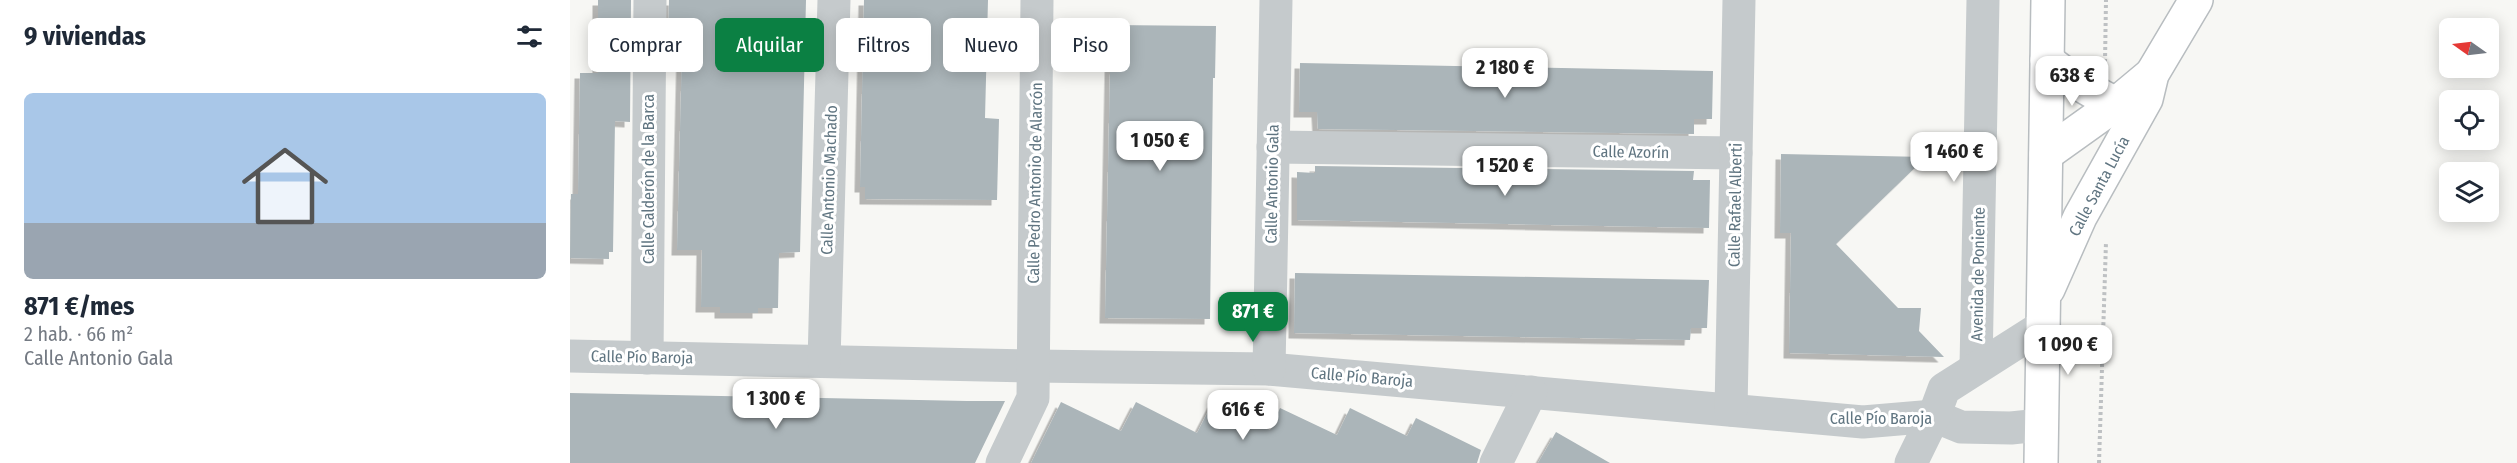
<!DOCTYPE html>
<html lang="es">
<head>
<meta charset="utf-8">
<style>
	:root { --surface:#fff; --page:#f2f2f3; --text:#1f2937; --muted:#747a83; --line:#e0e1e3; --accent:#0b8043 }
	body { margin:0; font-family:"Fira Sans Condensed",sans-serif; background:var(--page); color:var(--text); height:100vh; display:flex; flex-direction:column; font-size:22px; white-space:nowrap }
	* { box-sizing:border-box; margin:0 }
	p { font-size:20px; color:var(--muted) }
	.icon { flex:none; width:33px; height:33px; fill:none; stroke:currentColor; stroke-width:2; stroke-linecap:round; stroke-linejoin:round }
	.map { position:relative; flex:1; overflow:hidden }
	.panel { display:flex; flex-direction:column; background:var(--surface); width:570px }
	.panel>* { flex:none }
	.guide { position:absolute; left:18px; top:18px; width:570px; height:54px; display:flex; gap:12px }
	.needle { width:39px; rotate:284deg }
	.controls { position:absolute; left:1869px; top:18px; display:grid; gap:12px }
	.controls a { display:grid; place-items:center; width:60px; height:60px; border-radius:9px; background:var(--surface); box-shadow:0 3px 15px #0003; font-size:30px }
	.price { position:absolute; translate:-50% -51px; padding:0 14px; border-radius:12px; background:#fff; color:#222; font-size:20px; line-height:39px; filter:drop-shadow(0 2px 3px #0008) }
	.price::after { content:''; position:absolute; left:50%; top:36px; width:18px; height:14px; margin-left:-9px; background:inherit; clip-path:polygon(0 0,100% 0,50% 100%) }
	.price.on { background:var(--accent); color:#fff }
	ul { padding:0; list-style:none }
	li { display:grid; align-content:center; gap:12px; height:318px; padding:0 24px }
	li+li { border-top:2px solid var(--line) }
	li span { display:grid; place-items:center; height:186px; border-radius:9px; color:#555 }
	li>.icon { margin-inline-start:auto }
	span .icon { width:108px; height:108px; fill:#fffc; stroke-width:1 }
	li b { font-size:26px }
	h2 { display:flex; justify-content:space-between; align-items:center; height:72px; padding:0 24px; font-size:26px }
	.pill { padding:0 21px; border-radius:9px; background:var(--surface); box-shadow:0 3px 15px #0003; font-size:21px; line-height:54px }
	.pill.on { background:var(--accent); color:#fff }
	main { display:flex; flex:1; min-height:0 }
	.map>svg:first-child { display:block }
</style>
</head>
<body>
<main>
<section class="panel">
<h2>9 viviendas<svg class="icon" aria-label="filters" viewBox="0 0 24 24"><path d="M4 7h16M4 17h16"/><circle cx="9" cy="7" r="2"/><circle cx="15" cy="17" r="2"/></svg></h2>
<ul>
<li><span style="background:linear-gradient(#a9c7e8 70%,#9aa5b1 0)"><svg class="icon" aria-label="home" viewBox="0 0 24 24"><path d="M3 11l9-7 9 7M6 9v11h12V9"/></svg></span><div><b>871 €/mes</b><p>2 hab. · 66 m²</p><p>Calle Antonio Gala</p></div></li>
</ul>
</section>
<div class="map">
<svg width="1947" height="463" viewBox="0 0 1947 463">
	<defs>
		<filter id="shadow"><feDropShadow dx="-5.5" dy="5.5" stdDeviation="0" flood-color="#0004"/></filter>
	</defs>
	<rect width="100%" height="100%" fill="#f7f7f4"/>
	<g fill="#abb5b9" filter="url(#shadow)">
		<polygon points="28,0 61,0 60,122 45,121 43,252 39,252 39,259 0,258 1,194 8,194 10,73 28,73"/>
		<polygon points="99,0 236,0 230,252 209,253 208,308 188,308 188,313 150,313 150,307 131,307 132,250 107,250 112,51 98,51"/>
		<polygon points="294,0 418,0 415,118 429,119 427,200 295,199 295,187 290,187"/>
		<polygon points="541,25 646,26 645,78 643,78 640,319 535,318"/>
		<polygon points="730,63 1143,71 1142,119 1124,119 1124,134 748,129 747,112 729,112"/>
		<polygon points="1211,154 1356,157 1266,244 1328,308 1351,308 1349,331 1374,357 1219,353 1221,233 1210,233"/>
		<polygon points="745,166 1124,171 1123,180 1140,180 1139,228 727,220 727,172 745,173"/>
		<polygon points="725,273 1139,280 1137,328 1121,328 1120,340 724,333"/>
		<polygon points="0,393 397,401 435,401 405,463 0,463"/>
		<polygon points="491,402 551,431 566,402 627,433 643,402 700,430 710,408 767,435 780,408 837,436 846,418 911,450 907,463 461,463"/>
		<polygon points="986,432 1040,463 968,463"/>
	</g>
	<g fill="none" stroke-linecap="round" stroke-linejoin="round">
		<defs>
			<g id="major">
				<path d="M1477 60C1498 78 1520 91 1546 104"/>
				<polyline points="1476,154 1546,104 1582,74"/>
				<polyline points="1478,289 1510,217 1576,99 1582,74 1626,0"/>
				<polyline points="1471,463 1478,0"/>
			</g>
		</defs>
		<use href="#major" stroke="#b8bdc0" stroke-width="36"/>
		<g stroke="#bec1c3" stroke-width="4" stroke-dasharray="3 3" stroke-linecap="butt">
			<polyline points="1535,62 1536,0"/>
			<polyline points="1529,463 1536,242"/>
		</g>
		<g stroke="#c5cacc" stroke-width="33">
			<polyline points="703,147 1166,153"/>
			<polyline points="0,356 463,366 699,369 1293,422 1364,416 1391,427 1441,428 1471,425"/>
			<polyline points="77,358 80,0"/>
			<polyline points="254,361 264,0"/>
			<polyline points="1406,367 1413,0"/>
			<polyline points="699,369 706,0"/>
			<polyline points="1161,410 1169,0"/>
			<polyline points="432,463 463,398 467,0"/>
			<polyline points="926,463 961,392"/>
			<polyline points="1341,463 1364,416 1374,389 1473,326"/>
		</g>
		<use href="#major" stroke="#fff" stroke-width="33"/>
	</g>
	<g text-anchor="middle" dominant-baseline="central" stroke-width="6" stroke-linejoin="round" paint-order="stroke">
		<g font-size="16" fill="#607581" stroke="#fff">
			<text transform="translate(1061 152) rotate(1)">Calle Azorín</text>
			<text transform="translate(78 179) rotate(-90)">Calle Calderón de la Barca</text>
			<text transform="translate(259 180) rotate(-88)">Calle Antonio Machado</text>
			<text transform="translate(465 183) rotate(-89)">Calle Pedro Antonio de Alarcón</text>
			<text transform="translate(702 184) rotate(-89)">Calle Antonio Gala</text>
			<text transform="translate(1529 186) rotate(-62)">Calle Santa Lucía</text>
			<text transform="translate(1165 205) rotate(-89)">Calle Rafael Alberti</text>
			<text transform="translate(1408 274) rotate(-89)">Avenida de Poniente</text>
			<text transform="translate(72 357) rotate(1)">Calle Pío Baroja</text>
			<text transform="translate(792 377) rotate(5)">Calle Pío Baroja</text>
			<text x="1311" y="418">Calle Pío Baroja</text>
		</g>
	</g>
</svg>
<div class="controls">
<a><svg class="needle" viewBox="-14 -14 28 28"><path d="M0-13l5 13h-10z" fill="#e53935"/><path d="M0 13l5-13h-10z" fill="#747a83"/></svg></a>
<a><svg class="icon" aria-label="locate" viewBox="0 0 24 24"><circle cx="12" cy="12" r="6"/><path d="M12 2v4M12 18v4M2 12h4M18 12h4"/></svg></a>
<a><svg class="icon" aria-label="layers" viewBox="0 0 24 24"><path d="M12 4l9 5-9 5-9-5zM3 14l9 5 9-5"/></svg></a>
</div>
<b class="price" style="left:935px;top:99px">2 180 €</b>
<b class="price" style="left:1502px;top:107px">638 €</b>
<b class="price" style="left:590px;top:172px">1 050 €</b>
<b class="price" style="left:1384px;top:183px">1 460 €</b>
<b class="price" style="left:935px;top:197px">1 520 €</b>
<b class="price on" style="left:683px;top:343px">871 €</b>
<b class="price" style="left:1498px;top:376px">1 090 €</b>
<b class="price" style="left:206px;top:430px">1 300 €</b>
<b class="price" style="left:673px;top:441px">616 €</b>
<div class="guide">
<a class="pill">Comprar</a>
<a class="pill on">Alquilar</a>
<a class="pill">Filtros</a>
<a class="pill">Nuevo</a>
<a class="pill">Piso</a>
</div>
</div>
</main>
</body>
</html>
